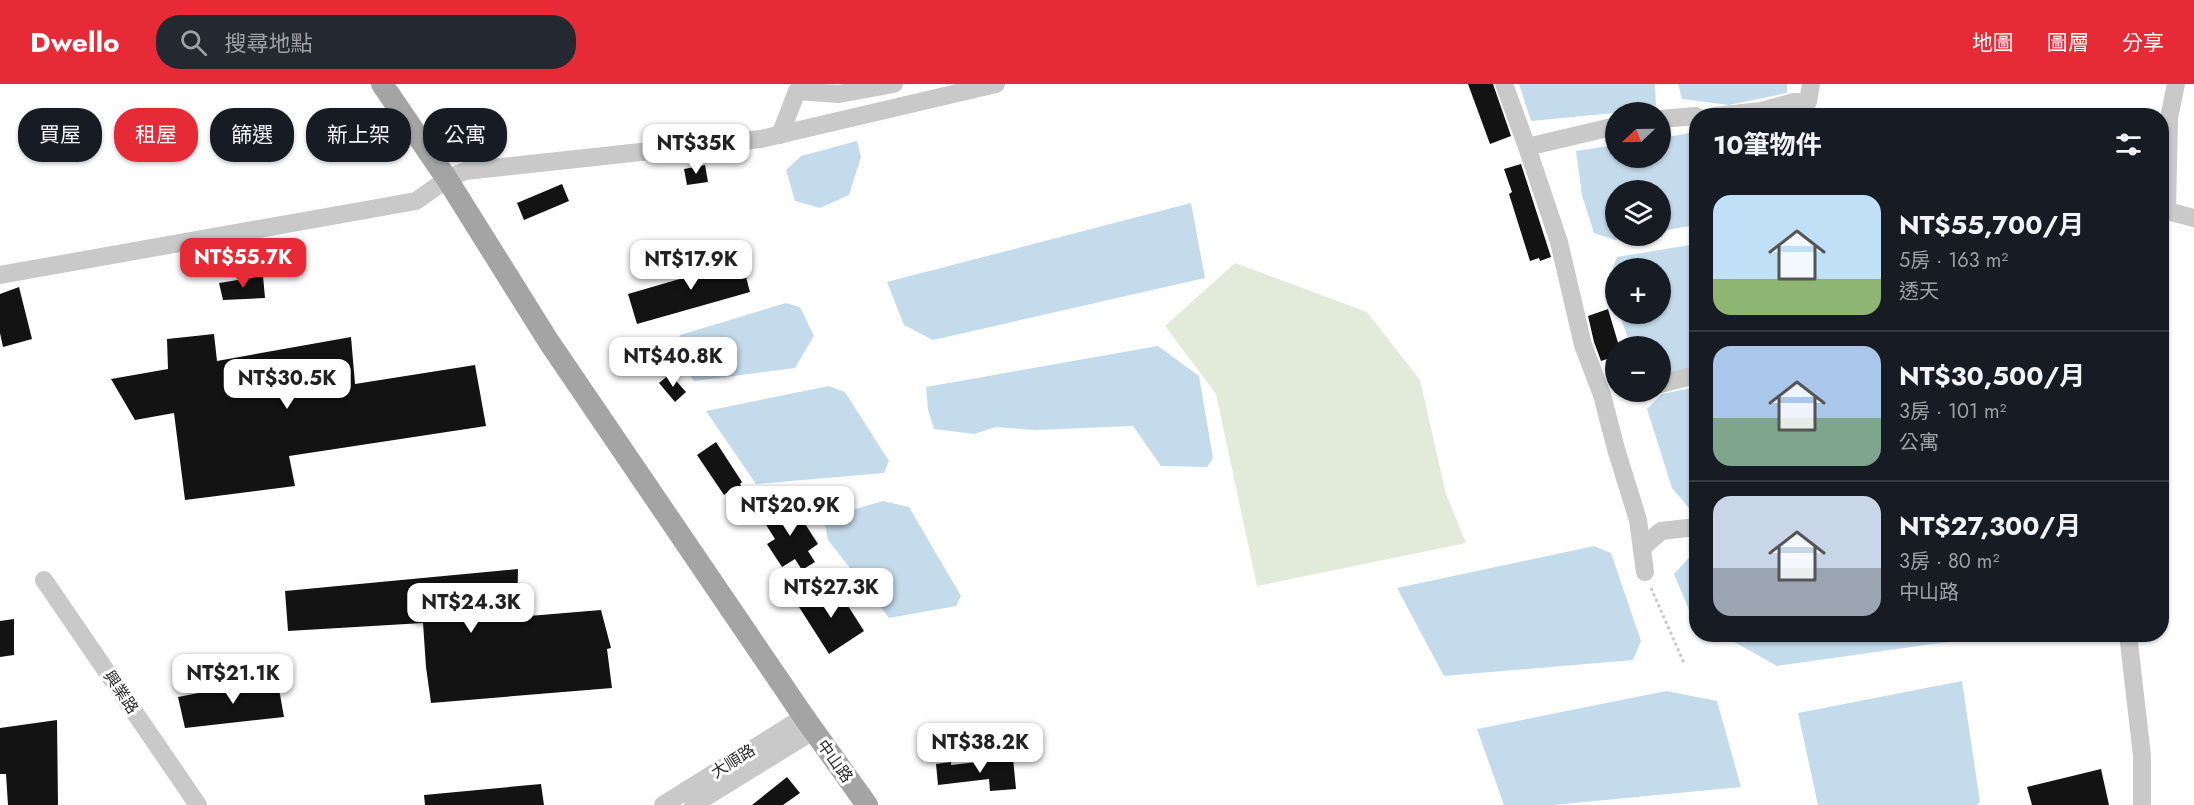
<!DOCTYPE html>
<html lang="zh-TW">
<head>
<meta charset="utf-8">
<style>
	:root { --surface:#171b24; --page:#242831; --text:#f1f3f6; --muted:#9ea1a6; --line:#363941; --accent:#e62b37 }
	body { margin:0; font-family:Jost,"Noto Sans TC",sans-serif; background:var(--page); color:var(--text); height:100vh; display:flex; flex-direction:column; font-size:22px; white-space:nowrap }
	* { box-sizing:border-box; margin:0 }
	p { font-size:20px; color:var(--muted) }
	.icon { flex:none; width:33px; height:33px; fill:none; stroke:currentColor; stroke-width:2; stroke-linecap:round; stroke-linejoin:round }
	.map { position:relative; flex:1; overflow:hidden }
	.details { position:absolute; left:1689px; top:24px; width:480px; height:534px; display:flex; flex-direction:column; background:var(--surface); border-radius:24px; box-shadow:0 2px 4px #0004 }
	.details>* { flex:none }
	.hud { position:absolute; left:18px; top:24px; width:570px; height:54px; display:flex; gap:12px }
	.needle { width:39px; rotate:248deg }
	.fabs { position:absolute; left:1605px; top:18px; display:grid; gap:12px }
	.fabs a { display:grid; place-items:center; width:66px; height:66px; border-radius:50%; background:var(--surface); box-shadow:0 2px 4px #0004; font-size:30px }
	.price { position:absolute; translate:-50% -51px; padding:0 14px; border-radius:12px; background:#fff; color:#222; font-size:20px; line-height:39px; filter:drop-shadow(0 2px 3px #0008) }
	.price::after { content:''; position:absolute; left:50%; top:36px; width:18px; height:14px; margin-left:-9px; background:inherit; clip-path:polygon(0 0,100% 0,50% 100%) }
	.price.on { background:var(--accent); color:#fff }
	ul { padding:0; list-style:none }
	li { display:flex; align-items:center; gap:18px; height:150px; padding:0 24px }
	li+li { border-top:2px solid var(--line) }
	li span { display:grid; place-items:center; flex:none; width:168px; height:120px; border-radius:18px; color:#555 }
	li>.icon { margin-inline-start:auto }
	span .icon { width:72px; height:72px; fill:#fffc; stroke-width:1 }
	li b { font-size:26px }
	h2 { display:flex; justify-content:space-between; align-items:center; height:72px; padding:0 24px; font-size:26px }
	.chip { padding:0 21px; border-radius:24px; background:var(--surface); box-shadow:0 2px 4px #0004; font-size:21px; line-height:54px }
	.chip.on { background:var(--accent); color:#fff }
	header { display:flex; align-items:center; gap:36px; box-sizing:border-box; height:84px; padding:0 30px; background:var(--accent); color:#fff }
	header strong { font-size:28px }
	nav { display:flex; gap:33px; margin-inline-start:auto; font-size:21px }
	.search { width:420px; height:54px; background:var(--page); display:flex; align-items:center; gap:15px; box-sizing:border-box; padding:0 21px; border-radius:24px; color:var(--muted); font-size:22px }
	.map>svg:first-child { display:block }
</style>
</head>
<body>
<header>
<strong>Dwello</strong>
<div class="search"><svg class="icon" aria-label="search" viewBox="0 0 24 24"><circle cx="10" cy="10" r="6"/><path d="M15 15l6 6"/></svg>搜尋地點</div>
<nav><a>地圖</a><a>圖層</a><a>分享</a></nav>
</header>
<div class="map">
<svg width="2194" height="721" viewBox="0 0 2194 721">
	<rect width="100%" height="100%" fill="#fff"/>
	<polygon fill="#e2ead9" points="1235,179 1367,228 1420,296 1446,410 1466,459 1257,502 1216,310 1165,242"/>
	<g fill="#c4dbeb">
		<polygon points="1519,0 1655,0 1656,25 1531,37"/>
		<polygon points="1678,0 1787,0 1787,9 1729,21 1682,15"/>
		<polygon points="1696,48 1696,141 1661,147 1660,106 1616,106 1616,152 1638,152 1615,156 1594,149 1582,111 1576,67 1615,61 1616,74 1660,74 1661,54"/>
		<polygon points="857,57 861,73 849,111 820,124 795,117 786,86 801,72"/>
		<polygon points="1191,119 1205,194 933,256 904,241 887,198"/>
		<polygon points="1696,160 1696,285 1661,293 1660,262 1631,262 1619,230 1660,230 1660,184 1616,184 1615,221 1607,199 1617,173"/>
		<polygon points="786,219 800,223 814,252 795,284 694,297 674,263 680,251"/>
		<polygon points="1158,262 1199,292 1213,374 1207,383 1161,382 1133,342 1036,346 996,343 974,350 934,345 928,326 926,303"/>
		<polygon points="829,302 845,308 889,377 884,389 756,400 706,327"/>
		<polygon points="1696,303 1696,422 1689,424 1672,404 1647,325 1662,310"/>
		<polygon points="883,417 909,423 961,512 956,522 889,534 828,456 824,434"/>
		<polygon points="1594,462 1611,469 1641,557 1633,576 1444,592 1397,504"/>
		<polygon points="1696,466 1696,536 1692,533 1674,490"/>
		<polygon points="1953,550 1954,557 1777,582 1722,551"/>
		<polygon points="1962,597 1980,718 1977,721 1818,721 1798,629"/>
		<polygon points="1666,607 1717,617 1741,703 1553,721 1504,721 1477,645"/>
	</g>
	<g fill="#131313">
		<polygon points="1468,0 1493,0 1511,52 1490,60"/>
		<polygon points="1521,80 1551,173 1540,177 1539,174 1530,177 1509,110 1512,108 1504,85"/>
		<polygon points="705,81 708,98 687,101 684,85"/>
		<polygon points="562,100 569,117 524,136 517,119"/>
		<polygon points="741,174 750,208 637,240 628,210 690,192 688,185 716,177 717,180"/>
		<polygon points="263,192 265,214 223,216 219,199"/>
		<polygon points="19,203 32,255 3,263 0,249 0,210"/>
		<polygon points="1608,225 1619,262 1616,262 1616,272 1601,277 1594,258 1588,232"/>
		<polygon points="214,250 217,277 351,253 355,300 475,281 486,342 289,372 295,402 185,416 174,329 135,336 111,295 168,285 167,255"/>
		<polygon points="670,290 686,308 675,318 659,299"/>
		<polygon points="716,358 742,398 740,400 743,405 733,412 729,407 724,411 697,371"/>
		<polygon points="791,418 818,460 808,467 815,478 802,486 795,475 782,483 767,460 775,455 763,436"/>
		<polygon points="518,485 517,533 601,526 611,564 607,565 612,604 431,619 426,583 423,539 288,547 285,507"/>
		<polygon points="834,500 864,547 829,570 799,523"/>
		<polygon points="14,535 14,571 0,573 0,537"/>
		<polygon points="277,594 284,633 185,644 178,613"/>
		<polygon points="57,636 58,721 8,721 6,690 0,690 0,644"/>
		<polygon points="1013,674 1016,705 990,707 989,695 938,701 936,680 951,678 951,681"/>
		<polygon points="2101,685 2109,721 2032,721 2027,703"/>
		<polygon points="787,693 800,709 783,721 752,721"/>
		<polygon points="541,700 544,721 425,721 424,711"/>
	</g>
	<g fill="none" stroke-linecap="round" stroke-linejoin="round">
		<polyline stroke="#c9c9c9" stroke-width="3" stroke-dasharray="3 3" stroke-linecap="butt" points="1651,504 1684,579"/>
		<g stroke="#c9c9c9" stroke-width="18">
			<polyline points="1504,0 1527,63 1616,42"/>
			<polyline points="1714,32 1761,27 1794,18 1808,18 1811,0"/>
			<polyline points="1660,35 1696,32"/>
			<polyline points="780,51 797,7 839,10 894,0"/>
			<polyline points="1527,63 1559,158 1583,261 1602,311 1616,365 1638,436 1645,488"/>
			<polyline points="2167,127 2194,134"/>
			<polyline points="2162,131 2167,127 2169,34 2176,0"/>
			<polyline points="0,191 416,117 447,95 465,87 761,55 996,0"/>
			<polyline points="1660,300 1696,291"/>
			<polyline points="1642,464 1661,447 1696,443"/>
			<polyline points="44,496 198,721"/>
			<polyline points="2128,550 2142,672 2142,721"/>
			<polyline points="663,721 804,633"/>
			<polyline points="693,721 813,647"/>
		</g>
		<polyline stroke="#a4a4a4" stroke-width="22" points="382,0 447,95 549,258 804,633 867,721"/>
	</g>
	<g text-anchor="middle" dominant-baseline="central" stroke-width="6" stroke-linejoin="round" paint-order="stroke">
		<g font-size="16" fill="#2c2c2c" stroke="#fff">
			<text transform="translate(121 608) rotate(56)">興業路</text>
			<text transform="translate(733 677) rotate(-32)">大順路</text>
			<text transform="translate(835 677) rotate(54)">中山路</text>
		</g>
	</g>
</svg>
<div class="fabs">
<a><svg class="needle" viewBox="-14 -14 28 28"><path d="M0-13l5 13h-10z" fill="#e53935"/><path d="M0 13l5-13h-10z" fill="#9ea1a6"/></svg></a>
<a><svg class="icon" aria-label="layers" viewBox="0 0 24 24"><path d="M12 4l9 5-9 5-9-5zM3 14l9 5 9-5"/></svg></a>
<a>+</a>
<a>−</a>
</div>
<b class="price" style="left:696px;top:91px">NT$35K</b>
<b class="price on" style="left:243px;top:205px">NT$55.7K</b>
<b class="price" style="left:691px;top:207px">NT$17.9K</b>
<b class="price" style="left:673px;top:304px">NT$40.8K</b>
<b class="price" style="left:287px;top:326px">NT$30.5K</b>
<b class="price" style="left:790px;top:453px">NT$20.9K</b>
<b class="price" style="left:831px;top:535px">NT$27.3K</b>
<b class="price" style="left:471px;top:550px">NT$24.3K</b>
<b class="price" style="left:233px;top:621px">NT$21.1K</b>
<b class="price" style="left:980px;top:690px">NT$38.2K</b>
<div class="hud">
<a class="chip">買屋</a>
<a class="chip on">租屋</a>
<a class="chip">篩選</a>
<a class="chip">新上架</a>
<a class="chip">公寓</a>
</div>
<section class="details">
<h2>10筆物件<svg class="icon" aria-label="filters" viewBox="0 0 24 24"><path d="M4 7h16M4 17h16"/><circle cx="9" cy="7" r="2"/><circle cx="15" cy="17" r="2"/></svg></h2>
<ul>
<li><span style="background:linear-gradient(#bfe0f5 70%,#8fb573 0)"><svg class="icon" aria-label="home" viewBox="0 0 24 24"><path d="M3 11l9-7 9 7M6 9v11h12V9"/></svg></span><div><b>NT$55,700/月</b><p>5房 · 163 m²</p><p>透天</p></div></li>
<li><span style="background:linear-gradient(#a9c7e8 60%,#7fa58c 0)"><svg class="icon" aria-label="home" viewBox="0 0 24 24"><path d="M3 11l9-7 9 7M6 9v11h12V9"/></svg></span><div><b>NT$30,500/月</b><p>3房 · 101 m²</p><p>公寓</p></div></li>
<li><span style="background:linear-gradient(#c9d6e8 60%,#9aa5b1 0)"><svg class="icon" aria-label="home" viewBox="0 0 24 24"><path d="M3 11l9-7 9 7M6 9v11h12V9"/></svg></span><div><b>NT$27,300/月</b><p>3房 · 80 m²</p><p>中山路</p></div></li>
</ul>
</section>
</div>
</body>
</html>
